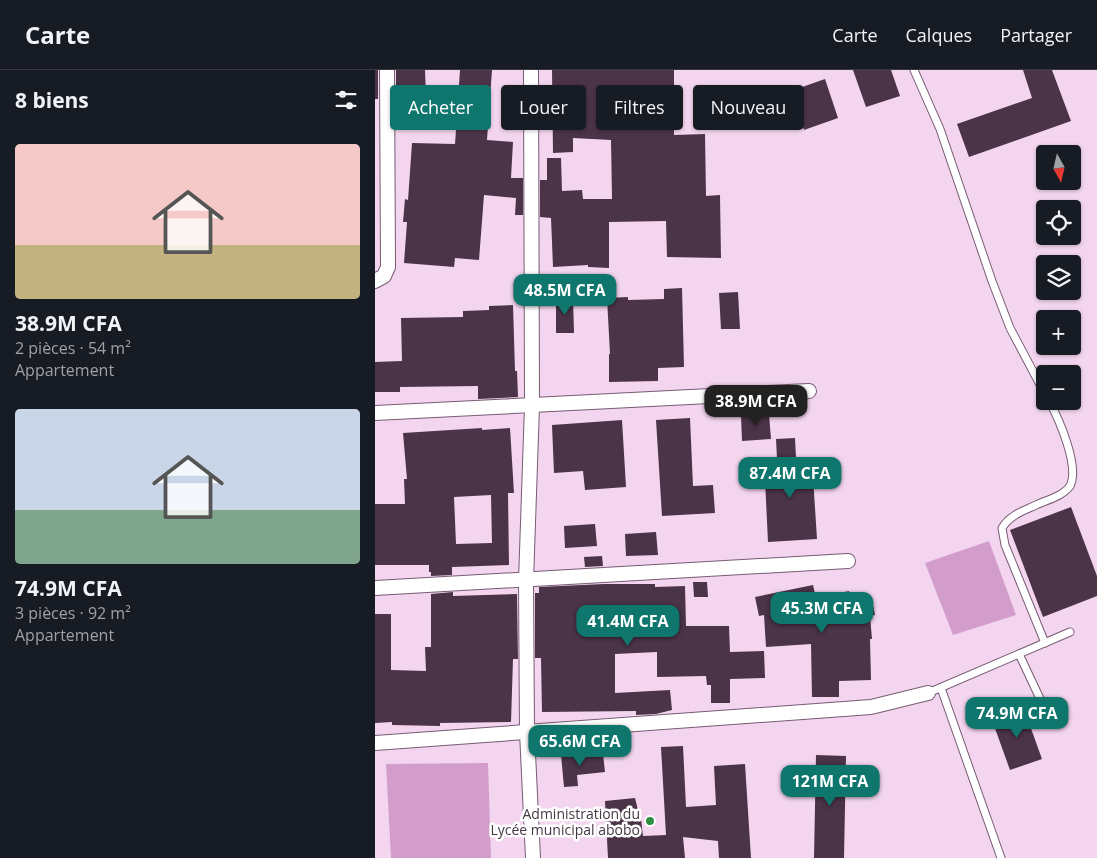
<!DOCTYPE html>
<html lang="fr">
<head>
<meta charset="utf-8">
<style>
	:root { --surface:#171b24; --page:#20242c; --text:#f1f3f6; --muted:#9ea1a6; --line:#363941; --accent:#0f766e }
	body { margin:0; font-family:"Open Sans",sans-serif; background:var(--page); color:var(--text); height:100vh; display:flex; flex-direction:column; font-size:19px; white-space:nowrap }
	* { box-sizing:border-box; margin:0 }
	p { font-size:16px; color:var(--muted) }
	.icon { flex:none; width:28px; height:28px; fill:none; stroke:currentColor; stroke-width:2; stroke-linecap:round; stroke-linejoin:round }
	.map { position:relative; flex:1; overflow:hidden }
	.side { display:flex; flex-direction:column; background:var(--surface); width:375px }
	.side>* { flex:none }
	.top-card { position:absolute; left:15px; top:15px; width:475px; height:45px; display:flex; gap:10px }
	.needle { width:32px; rotate:172deg }
	.buttons { position:absolute; left:661px; top:75px; display:grid; gap:10px }
	.buttons a { display:grid; place-items:center; width:45px; height:45px; border-radius:5px; background:var(--surface); box-shadow:0 1px 4px #0004; font-size:25px }
	.price { position:absolute; translate:-50% -42px; padding:0 11px; border-radius:10px; background:var(--accent); color:#fff; font-size:16px; line-height:32px; filter:drop-shadow(0 1px 2px #0008) }
	.price::after { content:''; position:absolute; left:50%; top:30px; width:15px; height:11px; margin-left:-8px; background:inherit; clip-path:polygon(0 0,100% 0,50% 100%) }
	.price.current { background:#222; color:#fff }
	ul { padding:0; list-style:none }
	li { display:grid; align-content:center; gap:10px; height:265px; padding:0 15px }
	li span { display:grid; place-items:center; height:155px; border-radius:5px; color:#555 }
	li>.icon { margin-inline-start:auto }
	span .icon { width:90px; height:90px; fill:#fffc; stroke-width:1 }
	li b { font-size:21px }
	h2 { display:flex; justify-content:space-between; align-items:center; height:60px; padding:0 15px; font-size:21px }
	.chip { padding:0 18px; border-radius:5px; background:var(--surface); box-shadow:0 1px 4px #0004; font-size:18px; line-height:45px }
	.chip.current { background:var(--accent); color:#fff }
	header { display:flex; align-items:center; gap:30px; box-sizing:border-box; height:70px; padding:0 25px; background:var(--surface); border-bottom:1px solid var(--line) }
	header strong { font-size:24px }
	nav { display:flex; gap:28px; margin-inline-start:auto; font-size:18px }
	main { display:flex; flex:1; min-height:0 }
	.map>svg:first-child { display:block }
</style>
</head>
<body>
<header>
<strong>Carte</strong>
<nav><a>Carte</a><a>Calques</a><a>Partager</a></nav>
</header>
<main>
<section class="side">
<h2>8 biens<svg class="icon" aria-label="filters" viewBox="0 0 24 24"><path d="M4 7h16M4 17h16"/><circle cx="9" cy="7" r="2"/><circle cx="15" cy="17" r="2"/></svg></h2>
<ul>
<li><span style="background:linear-gradient(#f6c9c9 65%,#c2b280 0)"><svg class="icon" aria-label="home" viewBox="0 0 24 24"><path d="M3 11l9-7 9 7M6 9v11h12V9"/></svg></span><div><b>38.9M CFA</b><p>2 pièces · 54 m²</p><p>Appartement</p></div></li>
<li><span style="background:linear-gradient(#c9d6e8 65%,#7fa58c 0)"><svg class="icon" aria-label="home" viewBox="0 0 24 24"><path d="M3 11l9-7 9 7M6 9v11h12V9"/></svg></span><div><b>74.9M CFA</b><p>3 pièces · 92 m²</p><p>Appartement</p></div></li>
</ul>
</section>
<div class="map">
<svg width="722" height="788" viewBox="0 0 722 788">
	<rect width="100%" height="100%" fill="#f4d5ef"/>
	<g fill="#d29dcb">
		<polygon points="614,471 641,545 578,565 550,493"/>
		<polygon points="113,693 116,788 16,788 11,694"/>
	</g>
	<g fill="#4b3348" fill-rule="evenodd">
		<rect x="0" y="0" width="3" height="29"/>
		<polygon points="21,0 50,0 51,27 21,28"/>
		<polygon points="85,0 117,0 112,70 138,72 136,108 148,108 148,145 140,145 141,128 109,125 104,190 80,188 79,197 29,193 32,152 28,152 30,129 33,130 37,73 80,74"/>
		<polygon points="177,0 299,0 299,65 330,64 331,126 345,125 346,188 292,187 291,151 234,152 234,198 213,197 213,195 178,197 176,148 165,147 165,110 172,110 172,88 186,88 187,121 207,120 208,129 237,129 236,70 198,68 198,82 178,83"/>
		<polygon points="478,0 516,0 525,26 491,37"/>
		<polygon points="648,0 677,0 696,51 594,87 582,54 657,28"/>
		<polygon points="450,9 463,48 429,60 416,21"/>
		<polygon points="307,218 309,297 283,298 283,311 234,312 234,284 235,284 232,228 253,227 253,230 289,229 289,219"/>
		<polygon points="363,222 365,259 346,259 344,223"/>
		<polygon points="198,228 199,263 181,263 181,229"/>
		<polygon points="138,235 140,301 142,301 143,327 103,329 103,316 25,317 25,322 0,322 0,292 27,291 26,248 88,247 88,241 114,240 114,236"/>
		<polygon points="394,344 396,369 367,371 366,345"/>
		<polygon points="315,348 318,416 338,415 340,443 287,446 281,350"/>
		<polygon points="247,350 251,417 210,420 208,401 179,403 177,355"/>
		<path d="M107 358V360L135 358 139 423H133L134 495 77 497V505L56 506V502H54V495H0V434H30L29 409H32L28 363ZM116 425 117 473 81 474 79 427Z"/>
		<polygon points="420,368 422,408 438,407 442,469 393,472 390,410 403,409 401,369"/>
		<polygon points="696,437 722,506 722,526 668,547 635,460"/>
		<polygon points="220,454 222,476 190,478 189,456"/>
		<polygon points="281,462 283,485 251,486 250,464"/>
		<polygon points="227,486 228,496 210,497 209,487"/>
		<polygon points="318,512 332,512 333,527 319,527"/>
		<polygon points="229,514 280,514 280,517 310,516 311,556 354,556 355,582 389,581 390,608 355,609 355,633 336,633 336,615 332,615 331,606 282,607 282,582 240,584 240,623 295,620 297,640 281,644 261,645 261,641 167,642 166,588 160,588 160,523 164,523 164,517"/>
		<polygon points="438,515 441,528 474,521 477,533 497,530 500,545 495,546 497,569 495,569 496,610 464,611 464,627 437,627 436,574 391,577 389,545 384,546 380,527"/>
		<polygon points="78,522 78,526 142,524 143,589 138,589 136,652 65,653 65,656 17,655 17,652 0,653 0,544 16,544 16,600 51,601 50,577 56,577 56,524"/>
		<polygon points="649,639 667,689 635,700 617,650"/>
		<polygon points="308,676 311,737 341,735 339,696 370,694 376,788 344,788 343,771 308,767 310,788 233,788 230,731 260,728 263,740 265,740 268,766 291,765 286,677"/>
		<polygon points="200,684 201,687 228,684 230,702 202,705 203,716 189,717 186,685"/>
		<polygon points="441,685 471,686 469,788 439,788"/>
	</g>
	<g fill="none" stroke-linecap="round" stroke-linejoin="round">
		<defs>
			<g id="service">
				<polyline points="539,0 565,59 617,211 635,258 670,324"/>
				<path d="M670 573 630 475 627 458C635 445 648 441 661 435 672 430 688 426 695 416 705 397 684 349 674 331"/>
				<polyline points="644,584 676,652"/>
				<polyline points="566,618 626,788"/>
				<polyline points="553,623 695,562"/>
			</g>
			<g id="minor">
				<polyline points="156,0 157,336 151,511 152,662 158,788"/>
				<polyline points="0,211 9,206 13,197 12,0"/>
				<polyline points="0,343 434,321"/>
				<polyline points="0,518 473,491"/>
				<polyline points="0,673 496,637 553,623"/>
			</g>
		</defs>
		<use href="#service" stroke="#765c73" stroke-width="9"/>
		<use href="#minor" stroke="#765c73" stroke-width="16"/>
		<use href="#service" stroke="#fff" stroke-width="7"/>
		<use href="#minor" stroke="#fff" stroke-width="14"/>
	</g>
	<circle fill="#2b8e42" stroke="#fff" stroke-width="2" cx="275" cy="751" r="5"/>
	<g text-anchor="middle" dominant-baseline="central" stroke-width="5" stroke-linejoin="round" paint-order="stroke">
		<g font-size="14" fill="#443843" stroke="#fff" text-anchor="end">
			<text x="265" y="743">Administration du<tspan x="265" dy="16">Lycée municipal abobo</tspan></text>
		</g>
	</g>
</svg>
<div class="buttons">
<a><svg class="needle" viewBox="-14 -14 28 28"><path d="M0-13l5 13h-10z" fill="#e53935"/><path d="M0 13l5-13h-10z" fill="#9ea1a6"/></svg></a>
<a><svg class="icon" aria-label="locate" viewBox="0 0 24 24"><circle cx="12" cy="12" r="6"/><path d="M12 2v4M12 18v4M2 12h4M18 12h4"/></svg></a>
<a><svg class="icon" aria-label="layers" viewBox="0 0 24 24"><path d="M12 4l9 5-9 5-9-5zM3 14l9 5 9-5"/></svg></a>
<a>+</a>
<a>−</a>
</div>
<b class="price" style="left:190px;top:246px">48.5M CFA</b>
<b class="price current" style="left:381px;top:357px">38.9M CFA</b>
<b class="price" style="left:415px;top:429px">87.4M CFA</b>
<b class="price" style="left:447px;top:564px">45.3M CFA</b>
<b class="price" style="left:253px;top:577px">41.4M CFA</b>
<b class="price" style="left:642px;top:669px">74.9M CFA</b>
<b class="price" style="left:205px;top:697px">65.6M CFA</b>
<b class="price" style="left:455px;top:737px">121M CFA</b>
<div class="top-card">
<a class="chip current">Acheter</a>
<a class="chip">Louer</a>
<a class="chip">Filtres</a>
<a class="chip">Nouveau</a>
</div>
</div>
</main>
</body>
</html>
